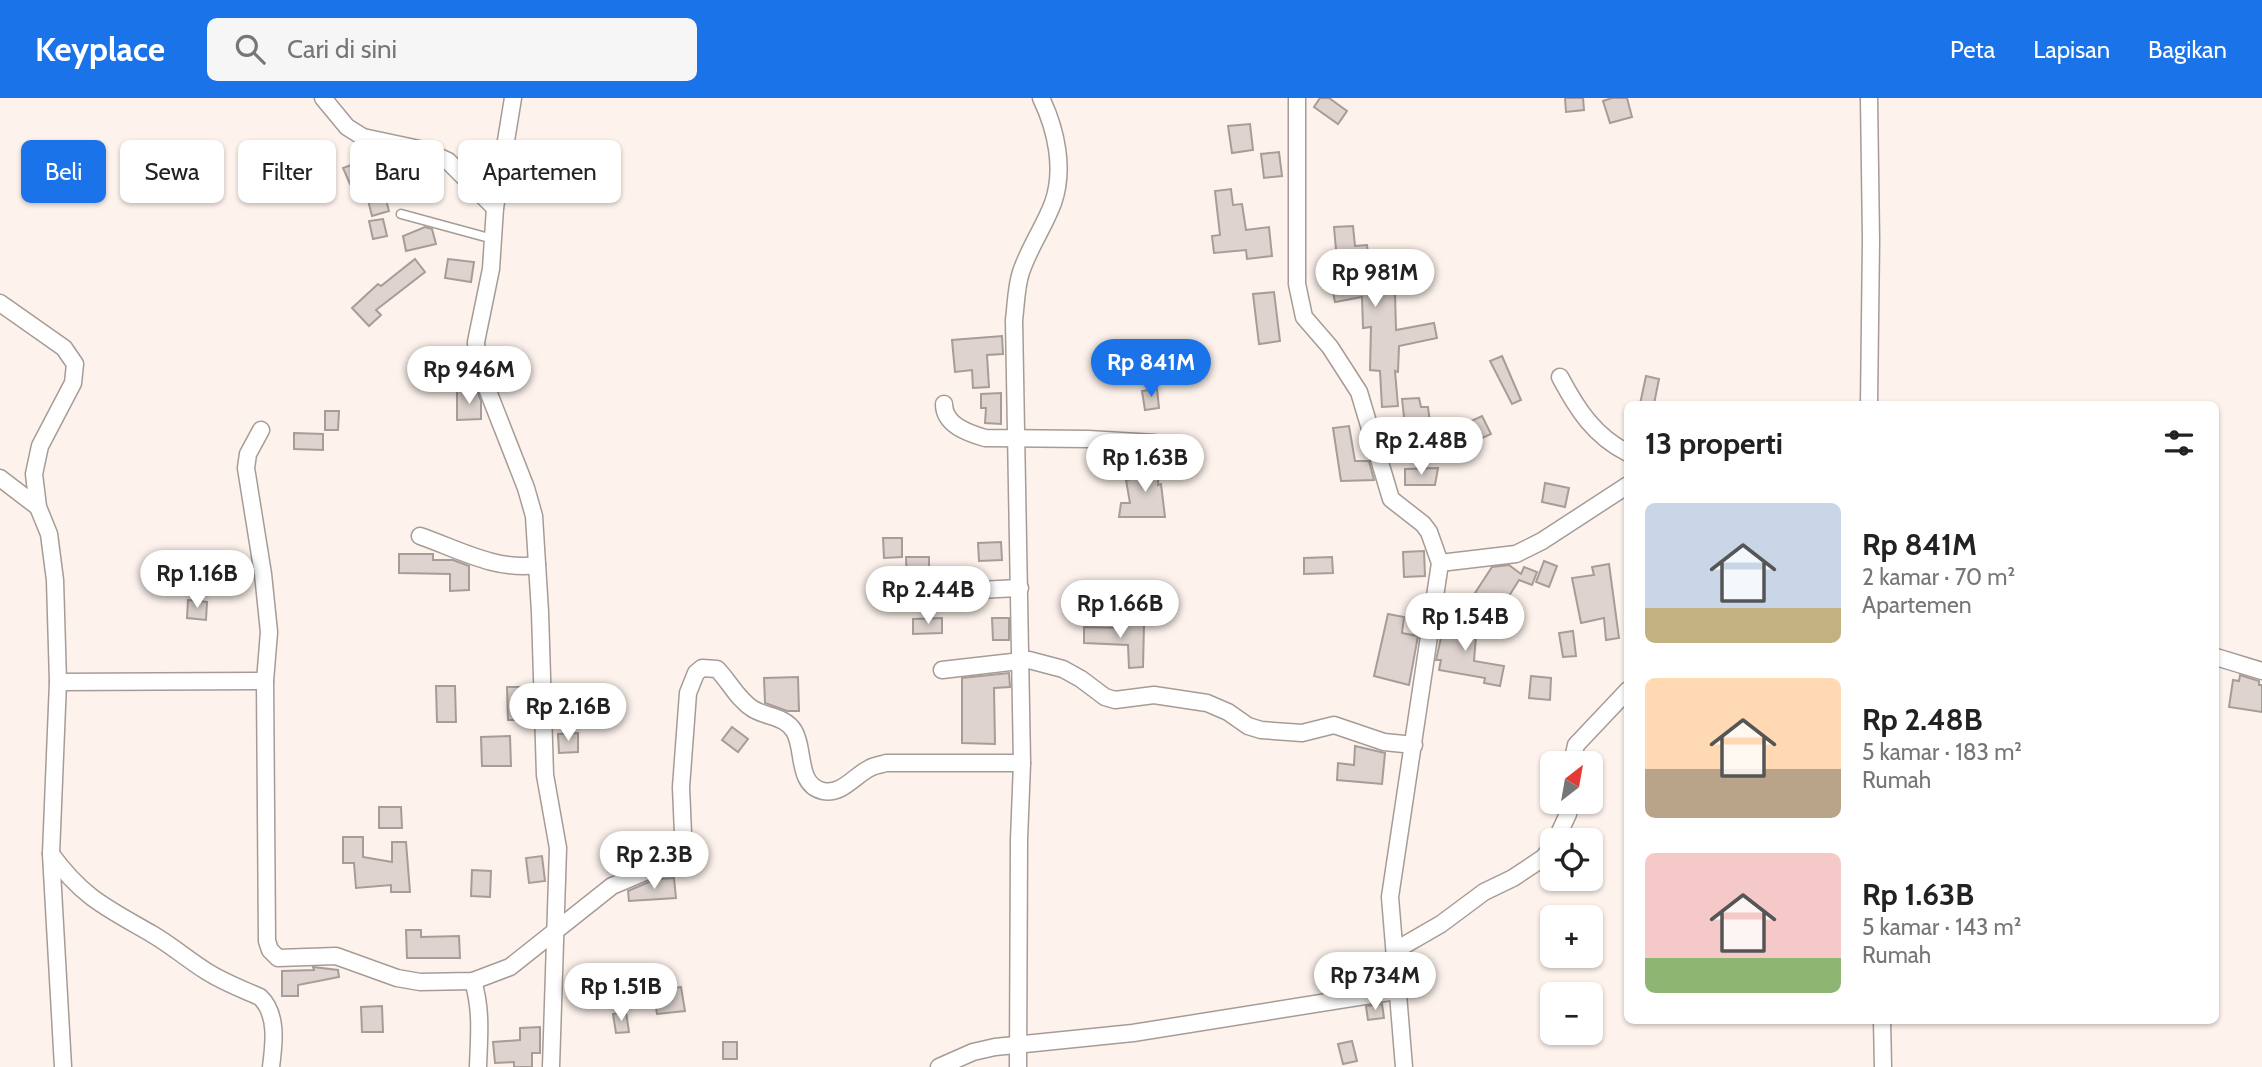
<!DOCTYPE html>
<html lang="id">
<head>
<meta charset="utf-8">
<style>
	:root { --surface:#fff; --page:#f6f6f6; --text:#222; --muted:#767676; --accent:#1a73e8 }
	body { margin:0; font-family:Cabin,sans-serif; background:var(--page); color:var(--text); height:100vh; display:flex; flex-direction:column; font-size:26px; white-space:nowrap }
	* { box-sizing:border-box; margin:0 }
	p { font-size:23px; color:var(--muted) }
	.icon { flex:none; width:38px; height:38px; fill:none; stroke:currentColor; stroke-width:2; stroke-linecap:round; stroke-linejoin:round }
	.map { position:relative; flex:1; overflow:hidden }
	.details { position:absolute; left:1624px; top:303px; width:595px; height:623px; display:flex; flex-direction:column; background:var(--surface); border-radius:10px; box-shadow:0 2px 5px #0004 }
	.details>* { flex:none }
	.top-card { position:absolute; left:21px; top:42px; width:665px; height:63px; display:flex; gap:14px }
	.needle { width:46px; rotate:31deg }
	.tools { position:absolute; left:1540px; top:653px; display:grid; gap:14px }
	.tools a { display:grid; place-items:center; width:63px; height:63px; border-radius:10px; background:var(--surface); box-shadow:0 2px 5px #0004; font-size:35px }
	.price { position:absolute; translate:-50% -60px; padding:0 16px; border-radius:24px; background:#fff; color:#222; font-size:23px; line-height:46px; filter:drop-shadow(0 2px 4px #0008) }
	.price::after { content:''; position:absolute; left:50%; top:42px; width:21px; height:16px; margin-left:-10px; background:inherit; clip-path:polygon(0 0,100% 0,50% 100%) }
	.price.on { background:var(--accent); color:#fff }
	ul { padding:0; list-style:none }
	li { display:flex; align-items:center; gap:21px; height:175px; padding:0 21px }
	li span { display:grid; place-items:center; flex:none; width:196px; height:140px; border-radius:10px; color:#555 }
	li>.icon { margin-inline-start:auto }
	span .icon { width:84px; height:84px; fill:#fffc; stroke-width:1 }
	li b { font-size:30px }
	h2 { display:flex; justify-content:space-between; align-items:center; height:84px; padding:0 21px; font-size:30px }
	.chip { padding:0 24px; border-radius:10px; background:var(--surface); box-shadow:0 2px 5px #0004; font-size:24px; line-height:63px }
	.chip.on { background:var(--accent); color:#fff }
	header { display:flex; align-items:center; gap:42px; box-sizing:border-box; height:98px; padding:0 35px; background:var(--accent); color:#fff }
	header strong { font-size:33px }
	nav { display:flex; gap:38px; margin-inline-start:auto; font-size:24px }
	.search { width:490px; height:63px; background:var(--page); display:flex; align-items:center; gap:18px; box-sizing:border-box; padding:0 24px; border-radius:10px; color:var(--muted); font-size:26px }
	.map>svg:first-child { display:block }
</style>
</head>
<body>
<header>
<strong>Keyplace</strong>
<div class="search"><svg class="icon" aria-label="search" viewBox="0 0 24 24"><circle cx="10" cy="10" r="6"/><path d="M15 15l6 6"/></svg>Cari di sini</div>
<nav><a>Peta</a><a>Lapisan</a><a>Bagikan</a></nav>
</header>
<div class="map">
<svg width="2262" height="969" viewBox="0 0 2262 969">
	<rect width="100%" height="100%" fill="#fdf2ec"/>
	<g fill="#ded3ce" stroke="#a79d98" stroke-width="2">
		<polygon points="1320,0 1329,0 1347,13 1338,26 1314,9"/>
		<polygon points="1565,0 1583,0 1584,12 1566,14"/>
		<polygon points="1612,0 1627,0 1632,19 1610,25 1603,3"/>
		<polygon points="1250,26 1253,52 1232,55 1228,28"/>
		<polygon points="1279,54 1282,78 1264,80 1261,56"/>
		<polygon points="370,60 375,72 387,67 393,82 382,86 389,113 372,118 365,90 358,92 355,84 350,86 343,70"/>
		<polygon points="1231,91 1233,107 1242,106 1246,132 1269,129 1272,158 1247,161 1246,152 1214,155 1212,138 1220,137 1215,93"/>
		<polygon points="383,121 387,138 373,141 369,123"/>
		<polygon points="1353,128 1355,148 1367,147 1371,180 1412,180 1414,193 1395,195 1396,232 1434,225 1437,240 1399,248 1398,274 1395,273 1398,308 1382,309 1380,273 1370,272 1371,229 1363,230 1362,199 1335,204 1327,165 1337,163 1334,129"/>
		<polygon points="425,129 432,131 436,146 406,153 403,138"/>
		<polygon points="415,161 425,174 376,212 381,217 369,228 352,210 378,186 381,188"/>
		<polygon points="448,161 474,164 471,184 445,180"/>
		<polygon points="1274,194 1280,243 1259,246 1253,196"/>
		<polygon points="1002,238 1003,256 987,257 989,289 973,290 972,272 955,274 952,242"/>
		<polygon points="1502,258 1521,302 1512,306 1490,263"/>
		<polygon points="1646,278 1659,281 1654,306 1640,306"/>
		<polygon points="1157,291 1159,310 1145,312 1142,293"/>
		<polygon points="457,293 477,293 481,303 481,321 457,322"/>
		<polygon points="1001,295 1001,326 985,325 986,310 981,310 981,296"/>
		<polygon points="1419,300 1421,309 1428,309 1430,325 1405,328 1402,301"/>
		<polygon points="325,313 339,313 338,332 325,332"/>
		<polygon points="1482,318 1491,336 1478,342 1469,324"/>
		<polygon points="1349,328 1355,363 1369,363 1374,382 1341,383 1333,330"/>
		<polygon points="294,335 323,336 323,352 294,351"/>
		<polygon points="1144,362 1159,362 1158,387 1161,386 1165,419 1119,419 1121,405 1130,405 1126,382 1144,379"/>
		<polygon points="1438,370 1435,387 1405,387 1405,371"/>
		<polygon points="1545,385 1569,390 1565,409 1542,404"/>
		<polygon points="883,440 902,440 902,459 884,460"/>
		<polygon points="1001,444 1002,462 979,463 978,445"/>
		<polygon points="1424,453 1425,478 1404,479 1403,454"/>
		<polygon points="399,456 433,456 433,462 453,462 469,468 469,492 450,493 450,476 399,475"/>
		<polygon points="906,459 929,459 929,484 907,484"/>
		<polygon points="1332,459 1333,475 1304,476 1304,460"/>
		<polygon points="1544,463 1557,468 1549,489 1536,484"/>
		<polygon points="1609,466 1619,540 1606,542 1604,520 1581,525 1572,480 1594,477 1592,469"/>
		<polygon points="1509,467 1521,476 1524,469 1537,474 1532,487 1519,482 1501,511 1475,495 1492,469"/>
		<polygon points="188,502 207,504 206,522 187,520"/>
		<polygon points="1388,516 1404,519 1402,535 1418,538 1409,587 1374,578"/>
		<polygon points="942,520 942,535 913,536 913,521"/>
		<polygon points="992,520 1009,520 1009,542 993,542"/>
		<polygon points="1445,522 1477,525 1474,563 1504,568 1500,588 1484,585 1485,580 1439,572 1441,562 1436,562"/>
		<polygon points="1126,527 1144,527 1143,569 1129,570 1128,547 1084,545 1084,529 1126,530"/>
		<polygon points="1573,533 1576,558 1563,559 1559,535"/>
		<polygon points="1009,575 1010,589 994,590 995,646 962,645 962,580"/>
		<polygon points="2240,577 2259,583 2259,587 2262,587 2262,614 2229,609 2233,582 2239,583"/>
		<polygon points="1531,578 1551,580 1550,602 1529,600"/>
		<polygon points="798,579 799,613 787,613 765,605 764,580"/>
		<polygon points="436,588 455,588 456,624 437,624"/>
		<polygon points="507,589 522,589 523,622 508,622"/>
		<polygon points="587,594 609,594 610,627 597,627"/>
		<polygon points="732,629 748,641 738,654 722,642"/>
		<polygon points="578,635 578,654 559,655 558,636"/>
		<polygon points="510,638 511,668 482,668 481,639"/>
		<polygon points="1355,648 1385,655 1382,686 1337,682 1338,665 1354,667"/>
		<polygon points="379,709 401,709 402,730 379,730"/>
		<polygon points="343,739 363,739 363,759 392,764 392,744 406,744 410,794 391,794 391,787 356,790 354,765 343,765"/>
		<polygon points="542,758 545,783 529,785 526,760"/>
		<polygon points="472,772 491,773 490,799 471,798"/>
		<polygon points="674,780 676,800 629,803 628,793 656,781"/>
		<polygon points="406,832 421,832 421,839 459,838 460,860 407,860"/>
		<polygon points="313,869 338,872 339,879 298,887 298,898 282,898 282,873 314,872"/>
		<polygon points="681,889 685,913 657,916 654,898 669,897 668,891"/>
		<polygon points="1382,906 1384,920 1368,922 1366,908"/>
		<polygon points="382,908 383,934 362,934 361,909"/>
		<polygon points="626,914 629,934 616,935 613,916"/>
		<polygon points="540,929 540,955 532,955 532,969 514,969 514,964 495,965 493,944 520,942 520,930"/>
		<polygon points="1352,943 1357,963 1343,966 1338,946"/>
		<rect x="723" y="944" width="14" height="17"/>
	</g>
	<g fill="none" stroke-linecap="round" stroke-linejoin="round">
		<defs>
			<polyline id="service" points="401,116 493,141"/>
			<g id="minor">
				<polyline points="323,0 347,29 363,39 424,52 448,63 495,110"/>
				<polyline points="513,0 495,110 491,171 476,244 477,260 486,288 526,390 534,418 540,514 545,677 558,750 551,969"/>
				<polyline points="1297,0 1297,186 1304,219 1330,249 1359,294 1391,401 1423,426 1429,434 1440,465 1390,799 1404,969"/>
				<polyline points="0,205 64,250 75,266 73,285 40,348 34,376 38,409 49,436 55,482 58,584 51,756 63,969"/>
				<path d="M1560 279C1577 311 1594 338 1628 355"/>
				<path d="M944 306C944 327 968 335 985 340L1088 341 1155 345"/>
				<polyline points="1869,306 1871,142 1869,0"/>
				<path d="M261 332 248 356 246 370 263 476 269 534 265 583 267 843 270 852 278 860 336 858 397 880 420 884 473 883 510 869 612 788 664 766 675 757 683 736 681 689 688 595 696 575 702 570 717 571C729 583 738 602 753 611 766 619 785 618 794 633 805 650 796 687 823 693 842 697 855 677 870 670 875 667 881 667 886 665H1022"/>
				<polyline points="0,380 38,409"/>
				<path d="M420 438C458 451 496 473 537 467"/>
				<polyline points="1440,465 1516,456 1542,443 1628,387"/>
				<polyline points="923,504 960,493 1020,490"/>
				<polyline points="2216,559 2262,573"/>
				<polyline points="942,572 1029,562 1063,571 1081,581 1105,599 1115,602 1154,597 1207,605 1228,614 1248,628 1261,632 1302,635 1334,627 1384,644 1414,647"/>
				<polyline points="58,584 265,583"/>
				<polyline points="1572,665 1576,647 1628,592"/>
				<polyline points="1556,742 1568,716 1569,704"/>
				<path d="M51 756C83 800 107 810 152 836 171 847 187 861 206 873 223 884 242 891 260 899 278 916 274 946 271 969"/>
				<polyline points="1396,852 1441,826 1484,794 1513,780 1543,760 1552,749"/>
				<path d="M473 883C482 913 479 938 478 969"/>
				<polyline points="1882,922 1883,969"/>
				<polyline points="939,969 973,954 995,949 1133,935 1396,893"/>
				<path d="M1018 969 1019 742 1022 665 1014 222C1016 207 1016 189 1021 174 1029 150 1044 129 1053 105 1065 71 1056 31 1041 0"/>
			</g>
		</defs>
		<use href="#service" stroke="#a69c97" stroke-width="11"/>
		<use href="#minor" stroke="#a69c97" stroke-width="19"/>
		<use href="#service" stroke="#fff" stroke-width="8"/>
		<use href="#minor" stroke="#fff" stroke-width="16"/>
	</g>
</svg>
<div class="tools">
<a><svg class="needle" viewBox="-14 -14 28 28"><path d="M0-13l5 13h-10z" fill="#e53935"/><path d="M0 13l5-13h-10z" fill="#767676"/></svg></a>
<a><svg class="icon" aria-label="locate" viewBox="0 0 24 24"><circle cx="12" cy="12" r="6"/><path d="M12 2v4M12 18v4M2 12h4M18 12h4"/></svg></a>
<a>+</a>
<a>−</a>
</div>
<b class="price" style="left:1375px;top:211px">Rp 981M</b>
<b class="price on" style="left:1151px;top:301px">Rp 841M</b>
<b class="price" style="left:469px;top:308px">Rp 946M</b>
<b class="price" style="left:1421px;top:379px">Rp 2.48B</b>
<b class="price" style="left:1145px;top:396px">Rp 1.63B</b>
<b class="price" style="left:197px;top:512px">Rp 1.16B</b>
<b class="price" style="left:928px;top:528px">Rp 2.44B</b>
<b class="price" style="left:1120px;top:542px">Rp 1.66B</b>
<b class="price" style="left:1465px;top:555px">Rp 1.54B</b>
<b class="price" style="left:568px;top:645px">Rp 2.16B</b>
<b class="price" style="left:654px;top:793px">Rp 2.3B</b>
<b class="price" style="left:1375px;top:914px">Rp 734M</b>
<b class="price" style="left:621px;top:925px">Rp 1.51B</b>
<div class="top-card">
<a class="chip on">Beli</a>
<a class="chip">Sewa</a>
<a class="chip">Filter</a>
<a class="chip">Baru</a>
<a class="chip">Apartemen</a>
</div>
<section class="details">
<h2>13 properti<svg class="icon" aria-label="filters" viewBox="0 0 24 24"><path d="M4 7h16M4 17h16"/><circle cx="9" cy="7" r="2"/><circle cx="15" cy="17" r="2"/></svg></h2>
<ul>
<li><span style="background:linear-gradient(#c9d6e8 75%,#c2b280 0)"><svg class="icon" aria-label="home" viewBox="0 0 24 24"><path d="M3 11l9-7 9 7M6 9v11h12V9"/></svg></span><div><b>Rp 841M</b><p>2 kamar · 70 m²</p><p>Apartemen</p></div></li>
<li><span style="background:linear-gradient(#ffd9b3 65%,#b9a48a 0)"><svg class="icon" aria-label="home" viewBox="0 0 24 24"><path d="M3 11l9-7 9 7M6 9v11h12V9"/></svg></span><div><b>Rp 2.48B</b><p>5 kamar · 183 m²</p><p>Rumah</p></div></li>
<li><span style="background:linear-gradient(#f6c9c9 75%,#8fb573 0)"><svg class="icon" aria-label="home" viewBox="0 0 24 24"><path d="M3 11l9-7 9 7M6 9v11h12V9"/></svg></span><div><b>Rp 1.63B</b><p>5 kamar · 143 m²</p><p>Rumah</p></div></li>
</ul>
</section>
</div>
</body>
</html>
